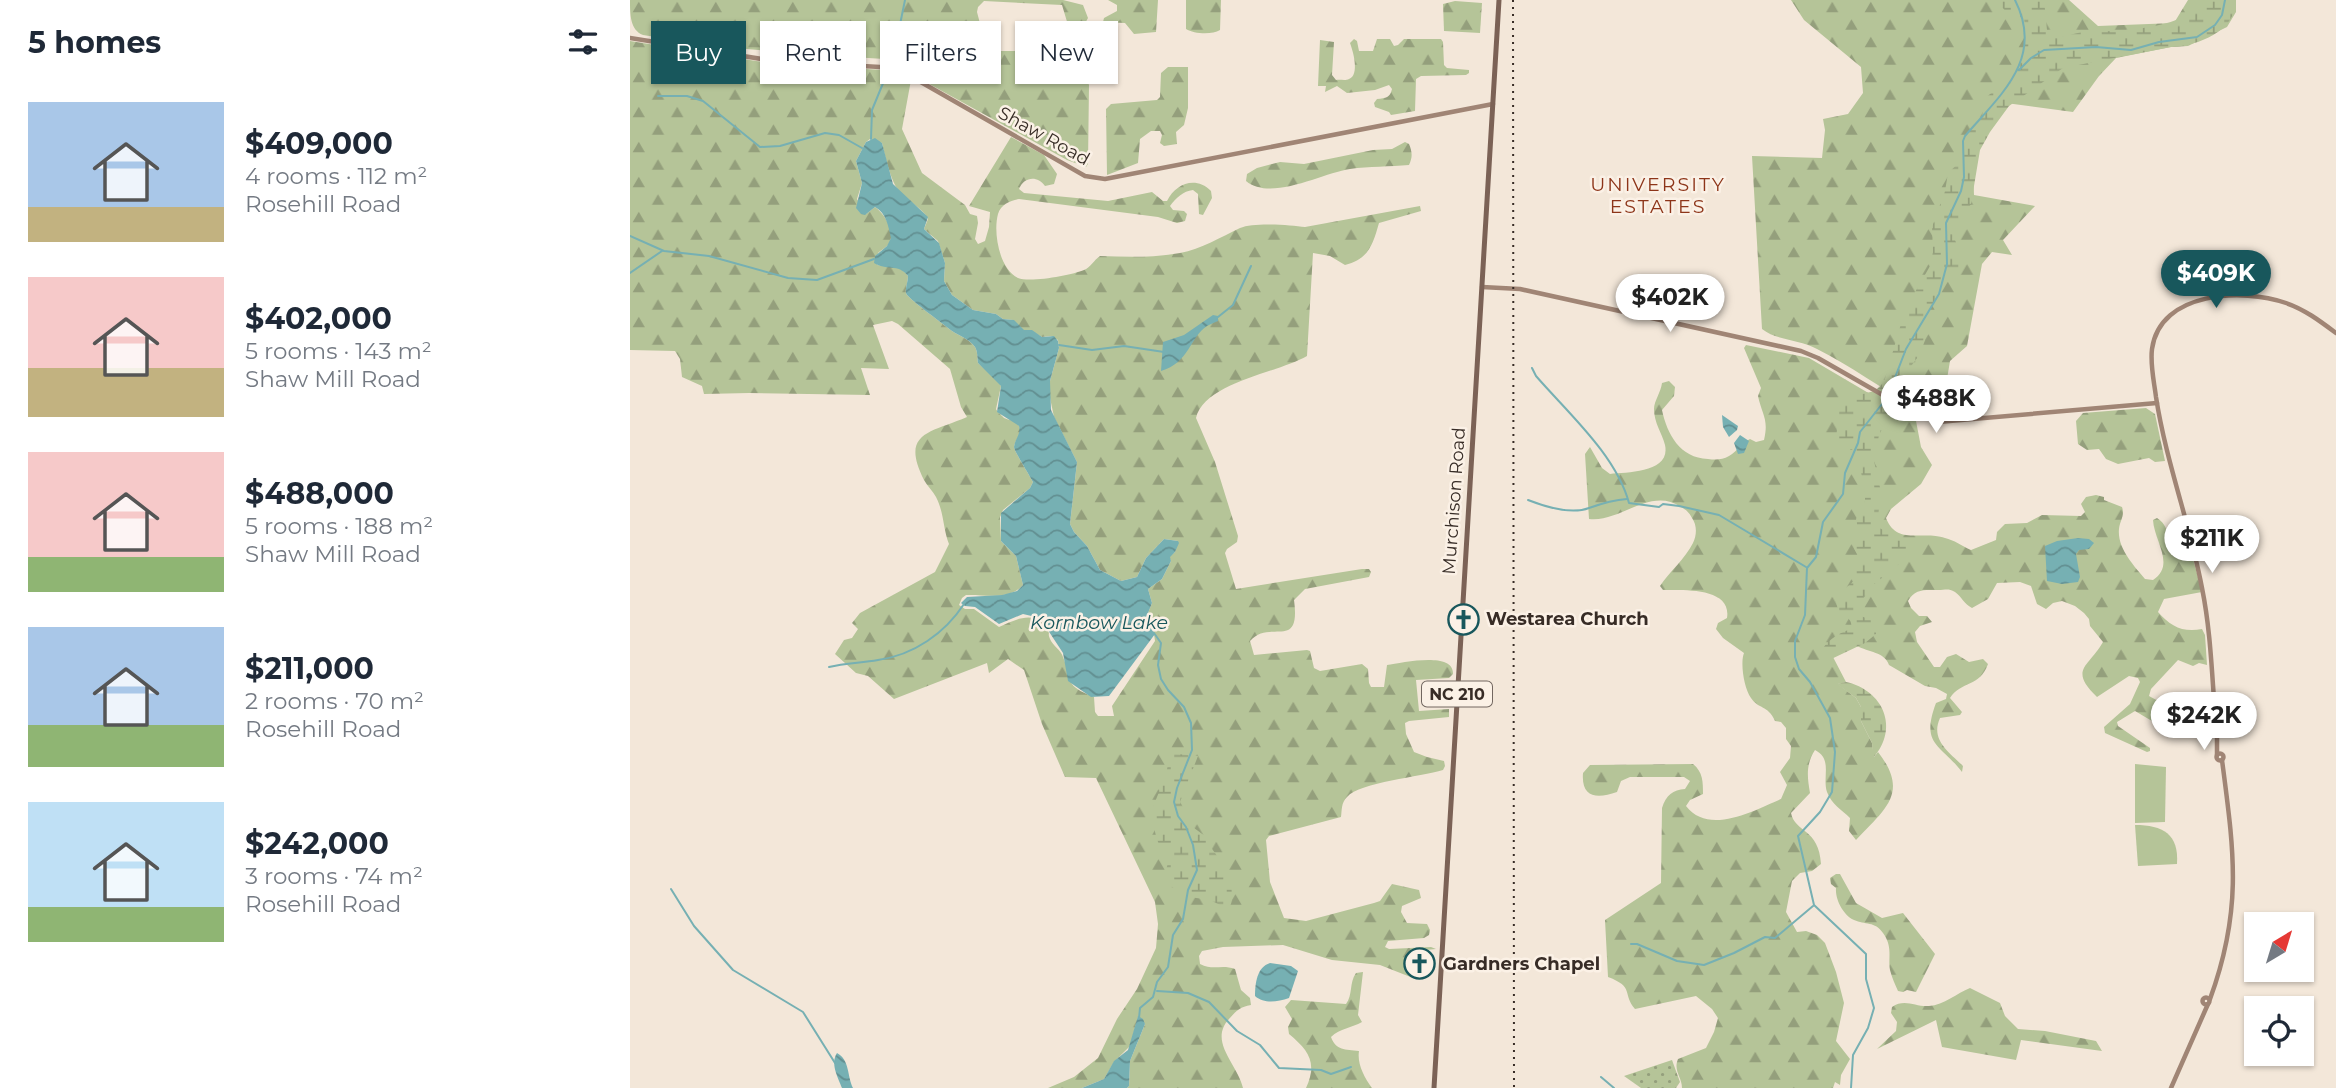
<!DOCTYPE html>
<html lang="en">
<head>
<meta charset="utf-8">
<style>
	:root { --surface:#fff; --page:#f2f2f3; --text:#1f2937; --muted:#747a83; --accent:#18575c }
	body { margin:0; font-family:Montserrat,sans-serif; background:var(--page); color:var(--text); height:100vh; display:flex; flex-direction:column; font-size:26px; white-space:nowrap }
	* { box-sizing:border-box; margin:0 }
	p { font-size:23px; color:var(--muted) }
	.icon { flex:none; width:38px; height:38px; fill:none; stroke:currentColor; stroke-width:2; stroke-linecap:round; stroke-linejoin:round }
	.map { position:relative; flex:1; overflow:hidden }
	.sheet { display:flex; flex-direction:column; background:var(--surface); width:630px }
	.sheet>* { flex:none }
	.top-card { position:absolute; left:21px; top:21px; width:665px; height:63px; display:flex; gap:14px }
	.needle { width:46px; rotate:38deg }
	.controls { position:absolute; left:1614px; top:912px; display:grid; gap:14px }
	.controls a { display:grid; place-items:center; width:70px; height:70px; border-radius:0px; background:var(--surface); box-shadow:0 2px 5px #0004; font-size:35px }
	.price { position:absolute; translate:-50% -60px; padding:0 16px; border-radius:24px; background:#fff; color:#222; font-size:23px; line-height:46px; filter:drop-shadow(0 2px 4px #0008) }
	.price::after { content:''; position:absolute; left:50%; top:42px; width:21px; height:16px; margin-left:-10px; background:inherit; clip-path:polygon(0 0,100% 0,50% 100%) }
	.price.current { background:var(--accent); color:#fff }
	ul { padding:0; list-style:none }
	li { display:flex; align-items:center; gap:21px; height:175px; padding:0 28px }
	li span { display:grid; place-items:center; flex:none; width:196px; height:140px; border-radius:0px; color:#555 }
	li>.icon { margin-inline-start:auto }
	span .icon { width:84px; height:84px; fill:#fffc; stroke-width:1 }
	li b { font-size:30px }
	h2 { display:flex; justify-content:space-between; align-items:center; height:84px; padding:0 28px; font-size:30px }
	.pill { padding:0 24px; border-radius:0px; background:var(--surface); box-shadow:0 2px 5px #0004; font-size:24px; line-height:63px }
	.pill.current { background:var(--accent); color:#fff }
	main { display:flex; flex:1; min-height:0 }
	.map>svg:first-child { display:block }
</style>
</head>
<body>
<main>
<section class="sheet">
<h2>5 homes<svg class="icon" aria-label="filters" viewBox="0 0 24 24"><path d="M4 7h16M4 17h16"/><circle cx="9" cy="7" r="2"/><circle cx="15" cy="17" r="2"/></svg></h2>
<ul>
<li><span style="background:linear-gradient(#a9c7e8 75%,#c2b280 0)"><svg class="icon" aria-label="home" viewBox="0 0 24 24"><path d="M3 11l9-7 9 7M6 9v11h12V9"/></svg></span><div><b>$409,000</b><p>4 rooms · 112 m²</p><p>Rosehill Road</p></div></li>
<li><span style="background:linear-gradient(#f6c9c9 65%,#c2b280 0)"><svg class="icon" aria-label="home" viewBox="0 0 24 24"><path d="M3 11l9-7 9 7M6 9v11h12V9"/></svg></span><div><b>$402,000</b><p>5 rooms · 143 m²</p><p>Shaw Mill Road</p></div></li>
<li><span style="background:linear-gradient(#f6c9c9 75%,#8fb573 0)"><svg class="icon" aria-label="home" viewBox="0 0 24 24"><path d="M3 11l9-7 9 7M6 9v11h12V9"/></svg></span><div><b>$488,000</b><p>5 rooms · 188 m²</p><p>Shaw Mill Road</p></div></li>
<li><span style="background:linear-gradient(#a9c7e8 70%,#8fb573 0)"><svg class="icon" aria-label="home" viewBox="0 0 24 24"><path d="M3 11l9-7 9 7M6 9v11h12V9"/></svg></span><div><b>$211,000</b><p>2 rooms · 70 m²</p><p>Rosehill Road</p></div></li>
<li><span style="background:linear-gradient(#bfe0f5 75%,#8fb573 0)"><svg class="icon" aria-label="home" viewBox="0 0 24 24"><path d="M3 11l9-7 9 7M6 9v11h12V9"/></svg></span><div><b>$242,000</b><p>3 rooms · 74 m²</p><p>Rosehill Road</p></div></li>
</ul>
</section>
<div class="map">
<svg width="1706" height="1088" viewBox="0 0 1706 1088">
	<defs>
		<pattern id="forest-firs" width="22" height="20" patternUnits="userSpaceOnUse" patternTransform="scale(1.75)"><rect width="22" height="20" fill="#b5c498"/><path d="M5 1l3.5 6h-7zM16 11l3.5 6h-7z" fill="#949f7c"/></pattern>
		<pattern id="wetland-marsh" width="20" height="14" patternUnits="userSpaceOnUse" patternTransform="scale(1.75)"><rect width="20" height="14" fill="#b5c498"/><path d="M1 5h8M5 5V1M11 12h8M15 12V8" fill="none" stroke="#949f7c"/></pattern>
		<pattern id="park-dots" width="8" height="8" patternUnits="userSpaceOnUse" patternTransform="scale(1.75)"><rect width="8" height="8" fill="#b5c498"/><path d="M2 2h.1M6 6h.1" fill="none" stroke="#949f7c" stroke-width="1.8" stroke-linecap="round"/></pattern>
		<pattern id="water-waves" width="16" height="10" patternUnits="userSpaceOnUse" patternTransform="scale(1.75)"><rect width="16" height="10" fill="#76b0b3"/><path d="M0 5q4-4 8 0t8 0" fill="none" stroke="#628f91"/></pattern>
	</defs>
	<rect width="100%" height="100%" fill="#f3e7d9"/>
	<g fill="url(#forest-firs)" fill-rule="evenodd">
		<path d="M0 0H433L453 5 458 18C454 26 450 28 441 28L438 25 432 5 354 1 348 7 347 12 354 39 359 47 368 51H425L437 43 441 44 459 85 458 164 456 167 437 160 254 59 174 54 83 46 13 35C0 30 0 14 0 0Z"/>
		<polygon points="478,0 528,0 526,32 504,34 495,23 473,22 474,18 487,11 487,5"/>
		<path d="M556 0H591L590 30C582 35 564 34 556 29Z"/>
		<path d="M1161 0H1439L1468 26 1544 23 1558 0H1606V12L1597 27 1558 46 1541 47 1486 58 1469 76 1443 112 1376 103 1342 146 1344 195 1405 206 1373 240 1382 255 1362 252 1352 264 1337 346 1320 361 1317 379 1332 382 1331 415H1302L1284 408C1252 388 1220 366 1187 349 1169 339 1147 341 1132 329L1122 156 1192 158 1195 130 1193 119 1218 114 1233 93 1231 67 1174 20Z"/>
		<polygon points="825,1 852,3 850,33 814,31 813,4"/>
		<path d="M724 39 727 41 729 51H743L747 39H760L764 46 768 45 774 39H811L813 42 814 65 817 68 839 70V73L836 75 791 76 786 79 785 111 761 115 759 112 745 107 744 103 747 99C756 98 760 98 762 89L759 85 745 90 717 93 707 86 695 92 696 86H688L690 40 704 42 702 75 706 80C710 79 715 81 719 79 730 75 723 51 720 43Z"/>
		<path d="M0 41 145 64 254 70 281 80 272 129 292 173 335 205 340 214 347 216 348 223 345 239 348 244 355 241 359 227 360 212 339 206 381 137 414 155 427 174 424 184 415 186C407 175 394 177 389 189L394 193 478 201 522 192 533 201H537C546 183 566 176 581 191L582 198 573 215 569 214 568 194 563 190C553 191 546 198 540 206L543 210 554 211 557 214 555 221 547 223 528 217 389 199C380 201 371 204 368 214 363 232 369 269 388 278 400 283 442 275 454 270 460 268 464 260 470 256 497 257 523 258 550 253 571 249 591 237 610 228 624 222 660 225 675 227L790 206 791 211 749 223C743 244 739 259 715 265L700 256 683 253 677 356C648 373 575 382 566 418L585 462 608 536 607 542 597 549 595 553 606 589 732 569H739L741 572 739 577 675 589 664 600C671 652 640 618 620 641L624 655 677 650 680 651 684 668 690 671 732 664 738 669 739 683 741 687H754L757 665C772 663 824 651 823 674L819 678 786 680 789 711 819 709V717L779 721 775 723 776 734 784 752 797 757 814 761 815 766 813 770C791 777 730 782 717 797 711 803 712 810 711 817L639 836 636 840 640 882 654 918 676 921 744 903 750 901 762 884 789 890 791 898 772 906 771 912 777 923 797 924 800 930 799 935 794 938 758 941 755 947 759 949 801 947 806 949 784 951 783 953V970L786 977 783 978 750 965 702 960 653 945 593 947 572 951 569 956 570 964C584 971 591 964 605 969L611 990 620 998 621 1005C610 1007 607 1010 599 1019 578 1042 608 1064 613 1088H497L499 1086 500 1061 515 1024 508 1017 500 1046 484 1062 474 1079 452 1088H418L444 1077 468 1058 487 1019 507 989 526 948 528 924 525 902 466 778 435 777 412 724 394 670 378 659 359 673 357 663 264 699 238 676 226 673 205 654 214 640 222 638 228 629 222 623 230 613 305 572 319 544C313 529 314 512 306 497 303 491 297 486 294 480 270 432 300 433 337 417L331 407 320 369 268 324 262 321 243 325 259 369 231 368 240 395 119 393 74 394 72 386 52 377 50 359 45 351 0 350ZM240 139 252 143C255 156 261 182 269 191 277 201 293 208 298 219L294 229 308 241 315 263 314 281 322 295 343 310 366 314 373 319 383 320 394 331 400 330 412 337 421 336 428 340 429 348 420 381 419 393 424 417 447 462 440 524 444 532 457 546 470 570 491 581 507 577 516 558 534 539 548 541 545 552 539 557 541 561 532 579 518 589 522 603 516 618 524 634 525 641 482 706 484 716H468L465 712 464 697C433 685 443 681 433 657 431 650 423 646 420 639 417 632 421 636 417 629 405 609 385 620 369 627L344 609H335L329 605 332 598 336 595C354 594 379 601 393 585L386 556 371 541 370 517 373 510 400 488 403 482C400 476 384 451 384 447 385 439 393 434 389 426 385 419 380 421 374 418 373 417 366 410 366 409L371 386 368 381 348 363C347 358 348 352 345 347 339 338 326 335 318 328 311 322 277 298 276 293 275 288 278 282 278 276 270 264 260 267 247 265L248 253C249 252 256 247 258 245 267 234 255 214 245 207L236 214 227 199 232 183 226 161 236 142Z"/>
		<polygon points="538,67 558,67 558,108 554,125 546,132 547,144 534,146 530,143 532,135 530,131 521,131 510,139 508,163 477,175 476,109 481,104 527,100 530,97 531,73"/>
		<path d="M775 142 779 144C782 151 783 157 779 165 760 167 739 166 720 169 692 173 641 202 616 181L617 174 627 168 650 162 674 164 743 150 762 149Z"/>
		<path d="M1116 345 1179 358 1286 421 1291 447 1302 465 1291 484 1261 509 1256 518C1267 546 1292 530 1315 538 1324 540 1332 546 1341 550L1366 540 1367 532 1375 524 1397 523 1412 515 1451 516 1455 512 1451 504 1456 497 1466 495 1474 497V500L1492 507C1495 516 1490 520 1489 529 1487 548 1504 566 1515 579L1523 580C1546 565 1524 541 1523 520L1527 518C1539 525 1536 538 1546 546L1559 544 1572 592 1534 599 1528 612C1540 626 1553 633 1572 629L1575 635 1577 665 1569 663 1563 666 1548 660 1521 689 1519 696 1541 708 1527 724 1505 711 1487 722 1488 726 1520 748V751L1517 752 1475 733 1474 727 1500 704 1510 682 1508 678 1499 676 1467 697C1438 669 1459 667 1473 642L1460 626 1459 619 1454 613 1445 606 1432 601 1423 603 1416 609 1407 604 1401 586 1390 582 1367 583 1358 599 1342 608C1334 604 1332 597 1325 592 1318 588 1316 590 1308 590 1296 590 1285 588 1278 601L1281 608 1289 616H1297L1302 622 1290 626 1285 632 1287 642 1304 667H1310L1317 657 1326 654 1339 662 1353 659 1358 664C1350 687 1331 681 1320 698L1332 712 1330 715 1310 718C1300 740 1319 752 1333 766L1332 772C1311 744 1290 746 1306 703L1316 699 1317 694 1306 688 1295 686 1259 665C1255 652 1238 652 1227 646L1204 651 1203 657 1216 682 1208 684 1226 698 1231 707V721L1242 743 1244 757 1248 752C1280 793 1255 809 1226 840L1219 831 1220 818C1211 809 1202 805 1197 792 1192 777 1203 759 1185 750 1176 764 1177 776 1180 793L1161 813C1165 833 1189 828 1191 864L1182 871 1170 873 1162 881 1156 912 1167 932 1176 931 1187 935 1195 943 1206 972 1214 1003 1206 1041 1220 1059 1211 1075 1210 1085 1205 1082 1203 1088H1052C1052 1077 1043 1071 1048 1059L1076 1048 1084 1032 1088 1018 1082 1009 1066 996 1005 1009C992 994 1005 987 978 977L975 920 1031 883 1032 808C1036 795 1043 790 1055 789L1060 781 1054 777H1000L991 781 987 792C967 799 951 798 953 773L960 765 1063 764C1073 772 1073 782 1073 794L1060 800 1056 806C1079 836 1125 810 1151 799L1157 785 1150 772 1160 758 1161 746 1156 739V728L1151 722 1145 721C1137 704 1129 710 1121 698 1114 688 1110 663 1114 653L1093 638 1086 629 1088 623 1097 618C1102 587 1053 590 1033 590L1030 586C1040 571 1055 559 1063 543 1067 535 1067 525 1062 518 1059 512 1056 510 1051 507 1020 486 990 523 959 519L955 454 960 447 972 468 980 474C998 472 1041 473 1035 445 1032 433 1024 423 1024 409 1024 401 1031 392 1032 383L1039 381 1045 387 1044 396 1032 410C1037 434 1050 458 1078 459 1086 460 1092 460 1099 456 1108 451 1111 443 1120 439L1126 442 1134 440C1139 419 1132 415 1128 396L1131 388 1114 348Z"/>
		<polygon points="1516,408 1525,414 1535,461 1525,462 1519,458 1488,464 1476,459 1469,449 1457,450 1448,444 1446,421 1453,413"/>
		<path d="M1206 874H1210L1226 903 1252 918 1273 913 1305 954 1286 992 1277 990 1273 992 1268 991C1265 984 1262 978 1260 970 1258 957 1263 947 1253 933 1245 921 1235 925 1224 920 1213 915 1205 899 1206 888L1201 884 1200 878Z"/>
		<path d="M733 972 728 1015 732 1022C722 1028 710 1028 701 1037 706 1051 715 1049 729 1051 727 1064 734 1077 742 1088H676C688 1062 678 1050 659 1034L658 1027 662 1019 655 1007 661 1000 716 1004C723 995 719 983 726 973Z"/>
		<path d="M1340 988 1370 1003 1375 1016 1388 1029 1415 1031 1466 1041 1472 1051 1391 1040 1386 1060 1312 1047 1306 1020 1247 1049 1266 1031 1267 1022 1261 1013 1262 1007C1275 998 1285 1007 1299 1006 1314 1005 1327 993 1340 988Z"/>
	</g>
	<g fill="url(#wetland-marsh)">
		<path d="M1366 0H1414L1417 30 1422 38C1434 38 1443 33 1455 32 1464 30 1473 32 1482 31 1517 29 1554 24 1580 0H1606C1606 31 1568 46 1541 47L1433 68 1379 106 1360 132 1350 150 1341 204 1325 230V240L1333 260 1332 270 1326 277 1310 285C1308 302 1296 311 1290 327L1295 340 1290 354 1276 373 1274 379 1277 393 1276 399 1254 425 1249 435 1244 461 1251 492 1247 525C1256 536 1273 535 1281 546L1278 557 1243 585 1227 607V611L1231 616 1245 622 1246 634 1235 643 1195 662 1189 655C1196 641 1206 634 1221 629 1224 616 1210 617 1207 606 1203 592 1219 588 1225 579V562L1228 556 1224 548 1229 534 1226 519 1235 501V492L1227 452 1221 449 1211 457 1206 443 1208 414 1211 407 1222 396 1245 391 1254 382 1275 310 1300 266 1303 252 1302 227 1315 191 1318 173 1334 158 1335 136 1352 117 1355 98 1369 87 1380 84C1392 66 1398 40 1394 18L1378 14Z"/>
		<path d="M1216 682C1253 690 1270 728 1243 758L1242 743 1231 721V707L1226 698 1207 684Z"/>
		<path d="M537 753 568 756 550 802 557 814 560 825 579 839 580 846 602 877C599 888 606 900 598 909L580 900 553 896 534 880 538 862C529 851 519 819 524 805 530 787 541 772 537 753Z"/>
	</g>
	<polygon fill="url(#park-dots)" points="1042,1060 1050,1082 1046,1088 1011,1088 994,1076"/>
	<g fill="#b5c498">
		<polygon points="1505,764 1536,767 1535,822 1505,823"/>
		<path d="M1505 825C1533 825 1549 834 1547 864L1508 866Z"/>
	</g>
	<g fill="url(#water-waves)">
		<path d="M245 138 252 143 263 184 298 217 294 229 309 243 315 263 314 281 322 295 343 310 366 314 373 319 384 320 394 330H402L412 337 424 336 428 341 429 348 420 381 421 410 447 462 440 524 444 532 457 546 470 570 491 581 507 577 516 558 534 539 548 541 549 543 545 552 540 557 541 561 532 579 518 589 522 603 516 618 525 634 479 696 461 697 438 681 433 653 410 618 393 614 369 624 345 607 335 606 331 603 337 597 372 595 387 591 393 585 386 556 371 541V513L400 488 403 482C400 476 384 451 384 447 385 438 391 435 389 426L367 412 371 386 348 363C347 358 348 352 345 347 339 338 326 335 318 328 311 322 277 298 276 293 275 288 278 282 278 276 268 263 256 271 244 263L245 256 257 246 261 238C258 226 257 214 245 207L235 215 231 214 226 208 232 183 226 161 236 142Z"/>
		<path d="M583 315 588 316V321C584 323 580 324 577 326 560 337 559 363 531 371L533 342 554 335Z"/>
		<polygon points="1092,415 1108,426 1107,430 1099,437 1093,427"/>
		<polygon points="1110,435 1119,441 1114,453 1108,454 1104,443"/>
		<polygon points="1448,538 1459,539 1464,543 1459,549 1449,550 1446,554 1450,577 1448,582 1432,584 1417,581 1415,546 1427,541"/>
		<path d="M640 963 661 966 668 971 659 998C647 1002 634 1004 625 996 625 983 627 967 640 963Z"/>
		<polygon points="508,1016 513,1019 515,1024 500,1061 499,1086 497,1088 452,1088 474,1079 484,1061 498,1050"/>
		<path d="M207 1053C220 1060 217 1076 223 1088H212C208 1077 200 1064 207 1053Z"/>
	</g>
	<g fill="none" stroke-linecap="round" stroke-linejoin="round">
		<g stroke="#76b0b3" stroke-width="2">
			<polyline points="264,54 275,0"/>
			<polyline points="1389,70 1401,58 1414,50 1466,47 1501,50 1529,42 1567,37 1585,25 1592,15 1595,0"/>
			<polyline points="28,96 57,96 73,101 130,147 150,146 195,133 209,135 232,148"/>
			<polyline points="241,139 242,110 256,76"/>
			<polyline points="0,236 34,251 79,256 158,278 187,280 244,259"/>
			<polyline points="0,273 32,251"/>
			<polyline points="588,317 603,305 621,266"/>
			<polyline points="429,345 462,350 494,346 534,352"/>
			<path d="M902 368 906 376C938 413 986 455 999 503L1029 507 1033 504 1049 506 1089 515 1176 567"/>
			<path d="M1259 393 1276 349 1309 294 1317 264 1316 223 1331 191 1334 177 1333 141 1335 136C1370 95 1415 59 1385 0"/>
			<path d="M898 500C916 507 941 515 959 508 973 503 983 500 997 499"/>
			<path d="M199 667C215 663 231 663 248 660 284 655 315 633 334 604"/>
			<polyline points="41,889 64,926 103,970 173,1012 205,1063"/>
			<polyline points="1001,944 1007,944 1047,961 1074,965 1104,953 1135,937 1145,938 1183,906"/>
			<polyline points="527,991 558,993 579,1002 607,1031 630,1045 649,1068 691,1070 701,1074 721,1067"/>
			<polyline points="509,1018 510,1008 523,997 527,982 538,967 543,935 553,919 558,890 567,870 563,845 556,827 548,816 544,802 547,788 562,750 561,723 554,707 538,690 531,679 528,665 531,643 524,633"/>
			<polyline points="971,1077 984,1088"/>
			<polyline points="1221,1088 1223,1055 1238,1028 1244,1008 1236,979 1236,954 1184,905 1168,836 1190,812 1202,792 1205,752 1200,718 1180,682 1169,669 1165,657 1165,641 1175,615 1177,568 1186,557 1193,522 1213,494 1215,473 1228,443 1230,432 1252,404"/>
		</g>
		<g stroke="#a08575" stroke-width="4.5">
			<polyline points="0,38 144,61 250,67 282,77 455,176 475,179 863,104"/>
			<polyline points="852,287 890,289 1171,351 1188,358 1286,414 1308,422 1527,403"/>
			<circle cx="1590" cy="757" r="3.5"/>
			<path d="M1587 755V736C1582 687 1582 637 1572 588 1560 524 1536 462 1526 397 1524 381 1520 365 1522 349 1530 291 1613 288 1656 303 1674 309 1690 321 1706 333"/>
			<circle cx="1576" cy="1001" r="3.5"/>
			<path d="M1580 999C1613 909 1604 852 1592 760"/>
			<polyline points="1541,1088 1578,1004"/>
		</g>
		<polyline stroke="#7b6256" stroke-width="5" points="804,1088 869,0"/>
		<polyline stroke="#372c26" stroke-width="2" stroke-dasharray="2 5" stroke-linecap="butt" points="883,0 884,1088"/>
	</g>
	<defs>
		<symbol id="church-ring" viewBox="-11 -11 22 22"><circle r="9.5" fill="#fbf1e6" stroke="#18575c" stroke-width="1.5"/><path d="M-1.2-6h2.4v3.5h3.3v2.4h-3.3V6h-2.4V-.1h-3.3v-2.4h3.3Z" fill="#18575c"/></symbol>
	</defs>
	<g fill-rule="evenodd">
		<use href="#church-ring" x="816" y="602" width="35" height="35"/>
		<use href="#church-ring" x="772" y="946" width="35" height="35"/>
	</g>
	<g text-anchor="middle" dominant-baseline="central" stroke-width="5" stroke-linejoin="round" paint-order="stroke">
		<rect fill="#fbf1e6" stroke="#726760" stroke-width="2" x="792" y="681.5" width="70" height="25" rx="5"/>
		<g font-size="16" font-weight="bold" fill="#372c26">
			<text x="827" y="694">NC 210</text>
		</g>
		<g font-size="18" fill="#372c26" stroke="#fbf1e6">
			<text transform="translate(414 136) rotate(29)">Shaw Road</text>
			<text transform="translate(824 501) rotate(-86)">Murchison Road</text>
		</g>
		<g font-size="18" font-weight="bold" fill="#372c26" stroke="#fbf1e6" text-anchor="start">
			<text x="856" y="619">Westarea Church</text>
			<text x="813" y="964">Gardners Chapel</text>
		</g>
		<g font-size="19" letter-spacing="2" fill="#8d3519" stroke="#fbf1e6">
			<text x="1028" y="184">UNIVERSITY<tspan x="1028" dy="22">ESTATES</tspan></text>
		</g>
		<g font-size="19" font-style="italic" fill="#18575c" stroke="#fbf1e6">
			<text x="469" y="622">Kornbow Lake</text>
		</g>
	</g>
</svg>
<div class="controls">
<a><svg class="needle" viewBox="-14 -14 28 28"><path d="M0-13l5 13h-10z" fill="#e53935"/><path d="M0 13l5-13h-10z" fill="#747a83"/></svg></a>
<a><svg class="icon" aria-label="locate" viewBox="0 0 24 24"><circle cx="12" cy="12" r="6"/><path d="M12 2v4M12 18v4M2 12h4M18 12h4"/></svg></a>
</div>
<b class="price current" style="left:1586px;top:310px">$409K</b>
<b class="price" style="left:1040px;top:334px">$402K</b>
<b class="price" style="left:1306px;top:435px">$488K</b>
<b class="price" style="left:1582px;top:575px">$211K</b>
<b class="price" style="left:1574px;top:752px">$242K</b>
<div class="top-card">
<a class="pill current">Buy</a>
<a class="pill">Rent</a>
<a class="pill">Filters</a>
<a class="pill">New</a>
</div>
</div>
</main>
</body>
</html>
